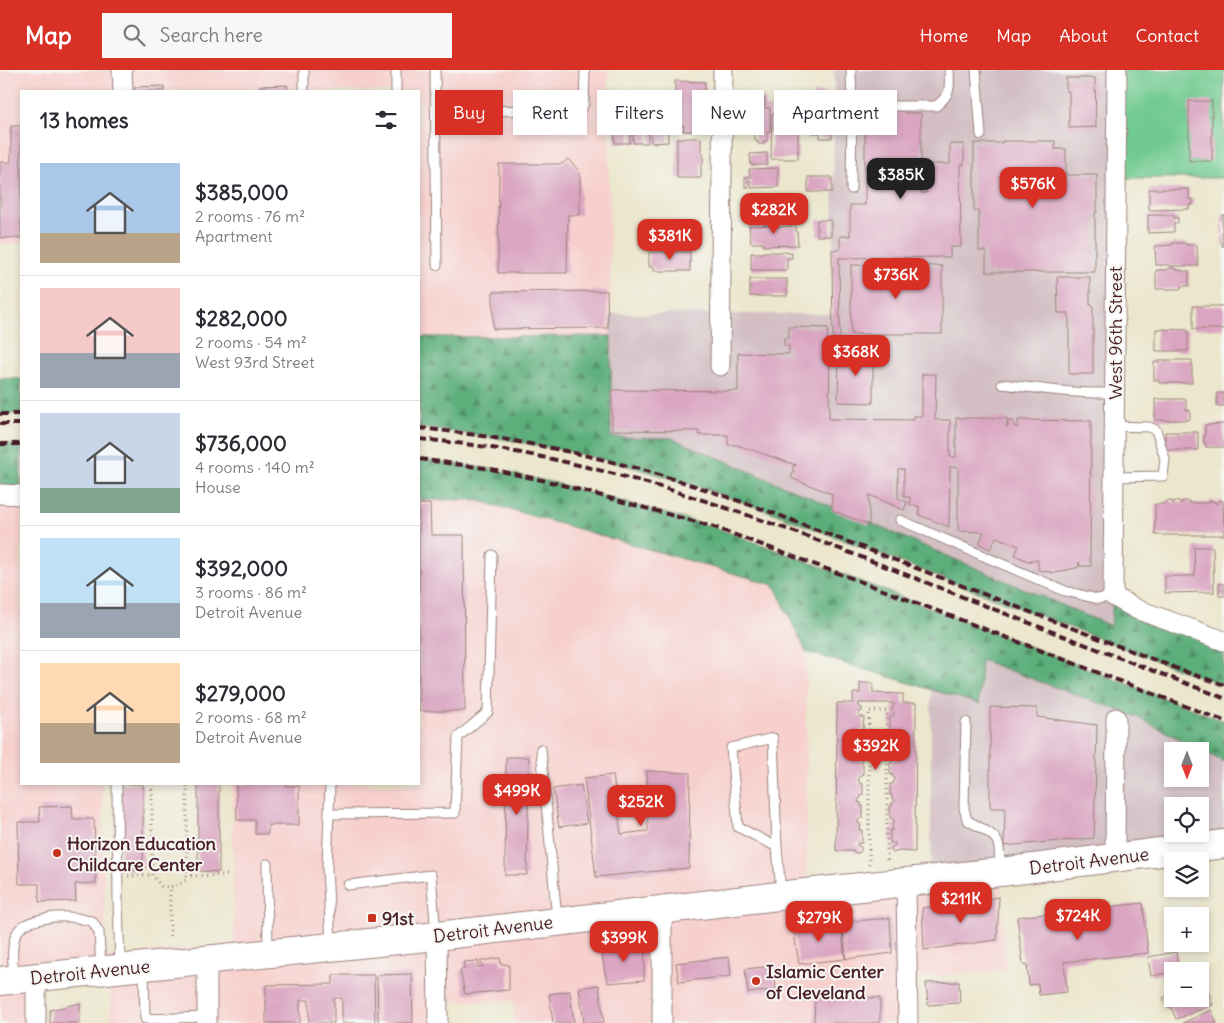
<!DOCTYPE html>
<html lang="en">
<head>
<meta charset="utf-8">
<style>
	:root { --surface:#fff; --page:#f7f7f7; --text:#2b2b33; --muted:#7c7c81; --line:#e1e1e2; --accent:#d93025 }
	body { margin:0; font-family:Delius,sans-serif; background:var(--page); color:var(--text); height:100vh; display:flex; flex-direction:column; font-size:19px; white-space:nowrap }
	* { box-sizing:border-box; margin:0 }
	p { font-size:16px; color:var(--muted) }
	.icon { flex:none; width:28px; height:28px; fill:none; stroke:currentColor; stroke-width:2; stroke-linecap:round; stroke-linejoin:round }
	.map { position:relative; flex:1; overflow:hidden }
	.side { position:absolute; left:20px; top:20px; width:400px; height:695px; display:flex; flex-direction:column; background:var(--surface); border-radius:0px; box-shadow:0 2px 8px #0003 }
	.side>* { flex:none }
	.top-card { position:absolute; left:435px; top:20px; width:475px; height:45px; display:flex; gap:10px }
	.needle { width:32px; rotate:180deg }
	.fabs { position:absolute; left:1164px; top:672px; display:grid; gap:10px }
	.fabs a { display:grid; place-items:center; width:45px; height:45px; border-radius:0px; background:var(--surface); box-shadow:0 2px 8px #0003; font-size:25px }
	.price { position:absolute; translate:-50% -42px; padding:0 11px; border-radius:10px; background:var(--accent); color:#fff; font-size:16px; line-height:32px; filter:drop-shadow(0 1px 2px #0008) }
	.price::after { content:''; position:absolute; left:50%; top:30px; width:15px; height:11px; margin-left:-8px; background:inherit; clip-path:polygon(0 0,100% 0,50% 100%) }
	.price.active { background:#222; color:#fff }
	ul { padding:0; list-style:none }
	li { display:flex; align-items:center; gap:15px; height:125px; padding:0 20px }
	li+li { border-top:1px solid var(--line) }
	li span { display:grid; place-items:center; flex:none; width:140px; height:100px; border-radius:0px; color:#555 }
	li>.icon { margin-inline-start:auto }
	span .icon { width:60px; height:60px; fill:#fffc; stroke-width:1 }
	li b { font-size:21px }
	h2 { display:flex; justify-content:space-between; align-items:center; height:60px; padding:0 20px; font-size:21px }
	.pill { padding:0 18px; border-radius:0px; background:var(--surface); box-shadow:0 2px 8px #0003; font-size:18px; line-height:45px }
	.pill.active { background:var(--accent); color:#fff }
	header { display:flex; align-items:center; gap:30px; box-sizing:border-box; height:70px; padding:0 25px; background:var(--accent); color:#fff }
	header strong { font-size:24px }
	nav { display:flex; gap:28px; margin-inline-start:auto; font-size:18px }
	.search { width:350px; height:45px; background:var(--page); display:flex; align-items:center; gap:12px; box-sizing:border-box; padding:0 18px; border-radius:0px; color:var(--muted); font-size:19px }
	.map>svg:first-child { display:block }
</style>
</head>
<body>
<header>
<strong>Map</strong>
<div class="search"><svg class="icon" aria-label="search" viewBox="0 0 24 24"><circle cx="10" cy="10" r="6"/><path d="M15 15l6 6"/></svg>Search here</div>
<nav><a>Home</a><a>Map</a><a>About</a><a>Contact</a></nav>
</header>
<div class="map">
<svg width="1224" height="953" viewBox="0 0 1224 953">
	<defs>
		<pattern id="forest-firs" width="22" height="20" patternUnits="userSpaceOnUse" patternTransform="scale(1.25)"><rect width="22" height="20" fill="#5cae7a"/><path d="M5 1l3.5 6h-7zM16 11l3.5 6h-7z" fill="#4e8d64"/></pattern>
	</defs>
	<rect width="100%" height="100%" fill="#f6f6f2"/>
	<filter id="ink" filterUnits="userSpaceOnUse"><feTurbulence type="fractalNoise" baseFrequency=".02" numOctaves="2"/><feDisplacementMap in="SourceGraphic" scale="10" xChannelSelector="R" yChannelSelector="G"/><feConvolveMatrix kernelMatrix="1 2 1 2 8 2 1 2 1" color-interpolation-filters="sRGB"/></filter>
	<filter id="wash" filterUnits="userSpaceOnUse"><feTurbulence type="fractalNoise" baseFrequency=".0096" numOctaves="4" result="noise"/><feDisplacementMap in="SourceGraphic" scale="20" xChannelSelector="R" yChannelSelector="G"/><feGaussianBlur stdDeviation="1.12" result="paint"/><feColorMatrix in="noise" values="0 0 0 0 0 0 0 0 0 0 0 0 0 0 0 0 0 1.4 0 .05"/><feComposite in="paint" operator="in"/></filter>
	<g filter="url(#wash)">
		<rect width="100%" height="100%" fill="#ebe6cc"/>
		<g fill="#f7d0cd">
			<polygon points="0,0 608,0 611,266 419,267 419,21 21,21 21,174 0,174"/>
			<polygon points="0,424 21,425 21,714 102,714 106,887 234,874 232,714 419,714 419,430 476,430 774,515 806,582 807,822 1000,802 1006,900 908,908 908,953 514,953 513,931 438,932 438,953 111,953 110,900 36,907 36,953 0,953"/>
		</g>
		<g fill="#d2bec3" fill-rule="evenodd">
			<polygon points="834,0 1117,0 1113,526 1112,556 672,368 611,367 610,244 833,244"/>
			<path d="M980 589 1137 647 1224 692V774L931 810V620L979 634ZM1172 681H1200V709H1172ZM1172 736H1200V764H1172Z"/>
		</g>
		<g fill="url(#forest-firs)" stroke="#536652">
			<path d="M611 266V367L672 368 1111 556 1113 526 1224 571V615L1186 602 768 441C730 428 692 414 653 403 577 381 498 366 419 358V267Z"/>
			<polygon points="0,308 21,309 21,344 0,344"/>
			<polygon points="0,374 21,374 21,425 0,424"/>
			<polygon points="419,389 491,399 555,413 714,457 857,510 1224,651 1224,692 1137,647 981,590 979,634 806,582 774,515 476,430 419,430"/>
		</g>
		<polygon fill="#71ca90" stroke="#5e745e" points="1117,0 1224,0 1224,108 1116,108"/>
		<g id="blocks">
			<g fill="#daa5c1">
				<polygon points="1066,8 1095,8 1096,57 1069,58 1069,21 1066,21"/>
				<polygon points="675,11 705,12 704,55 698,55 698,61 683,61 684,55 675,55 675,46 678,46 678,32 675,32"/>
				<polygon points="287,15 288,21 259,21 259,16"/>
				<polygon points="164,16 164,21 135,21 135,17"/>
				<polygon points="813,23 826,23 826,29 829,29 832,31 832,68 820,68 820,63 811,63 811,46 807,46 806,31 809,28 813,28"/>
				<polygon points="624,24 628,24 630,26 639,25 640,26 641,24 657,25 659,24 667,25 668,72 651,73 651,51 649,48 648,51 648,73 633,73 633,51 631,49 630,51 630,73 615,73 614,50 612,48 612,26 622,26"/>
				<polygon points="747,28 765,28 765,38 770,38 770,62 767,62 767,71 764,71 764,74 758,74 758,71 755,71 755,62 747,61"/>
				<rect x="1189" y="31" width="23" height="60"/>
				<polygon points="883,41 903,41 905,43 921,43 921,123 926,123 926,94 950,94 950,74 964,74 964,95 960,95 961,177 950,177 950,187 839,188 840,276 833,276 832,180 840,180 840,166 850,166 850,135 865,135 865,44 881,44"/>
				<polygon points="772,44 798,44 798,89 771,89"/>
				<polygon points="11,56 21,56 21,168 0,168 0,92 11,92"/>
				<polygon points="677,68 701,68 701,82 703,82 703,94 701,94 701,108 677,108"/>
				<polygon points="1002,71 1055,71 1055,79 1066,79 1066,105 1097,105 1097,142 1095,142 1095,202 986,202 986,181 979,181 979,141 974,141 974,73 1002,73"/>
				<polygon points="767,83 767,95 751,95 750,84"/>
				<polygon points="568,89 580,102 580,145 568,145 567,203 498,203 499,94 562,94"/>
				<polygon points="778,98 778,117 751,118 751,111 748,110 749,117 745,117 745,107 750,107 749,99"/>
				<rect x="808" y="107" width="24" height="15"/>
				<polygon points="1149,119 1189,119 1189,129 1193,129 1193,135 1189,135 1189,139 1149,140"/>
				<polygon points="1148,145 1174,145 1174,148 1178,148 1178,153 1174,153 1174,162 1148,163"/>
				<rect x="1222" y="145" width="2" height="19"/>
				<rect x="817" y="150" width="14" height="16"/>
				<polygon points="776,155 776,157 796,156 796,162 797,162 798,175 763,176 763,173 751,173 749,156"/>
				<polygon points="645,157 685,158 685,175 644,175"/>
				<rect x="1222" y="166" width="2" height="10"/>
				<polygon points="1172,173 1186,173 1186,175 1197,175 1198,196 1170,196 1170,195 1156,195 1155,176 1172,175"/>
				<polygon points="649,182 690,182 690,201 654,201 654,197 649,197"/>
				<polygon points="763,182 787,182 787,183 792,183 792,188 787,188 787,200 751,200 751,183 763,183"/>
				<polygon points="851,195 942,196 942,264 851,264"/>
				<polygon points="1168,198 1175,198 1176,200 1181,200 1181,201 1189,201 1189,216 1181,216 1181,219 1156,219 1156,200 1167,200"/>
				<polygon points="1057,207 1090,207 1090,235 1093,235 1093,304 1069,304 1069,243 1058,243"/>
				<rect x="750" y="209" width="37" height="17"/>
				<polygon points="607,221 608,258 493,259 493,222"/>
				<rect x="1193" y="236" width="31" height="23"/>
				<polygon points="789,257 828,258 827,283 830,283 829,349 914,350 914,346 922,346 922,304 936,304 935,350 950,350 950,387 956,387 956,348 1007,348 1007,357 1008,357 1008,351 1014,351 1014,357 1018,357 1018,350 1091,351 1090,491 1091,491 1091,496 1080,496 1079,492 1079,497 1056,503 1038,500 1038,490 1030,490 1030,492 1015,485 1019,476 996,467 990,479 979,474 984,462 958,461 958,397 950,397 949,457 919,445 919,436 910,435 910,427 904,427 904,399 898,399 898,428 907,432 904,440 869,425 869,455 832,440 832,424 791,408 794,401 792,400 794,395 796,396 796,395 737,375 728,375 728,365 699,365 699,361 612,360 612,320 738,321 738,283 789,284 789,276 784,276 784,268 789,268"/>
				<polygon points="1156,259 1188,260 1188,281 1156,281"/>
				<polygon points="839,280 873,281 873,333 838,332"/>
				<polygon points="1159,290 1192,290 1192,313 1159,313 1159,310 1154,310 1154,292 1159,292"/>
				<rect x="1217" y="323" width="7" height="13"/>
				<polygon points="1155,329 1186,329 1186,340 1190,340 1190,349 1186,350 1155,350"/>
				<polygon points="1224,354 1224,377 1206,377 1205,373 1204,373 1204,365 1205,365 1205,355"/>
				<polygon points="1165,362 1198,362 1198,380 1166,380"/>
				<polygon points="1166,431 1172,431 1172,433 1174,433 1174,431 1180,431 1180,433 1182,433 1182,431 1189,431 1189,433 1209,433 1209,431 1215,431 1215,433 1218,433 1218,431 1223,431 1224,465 1155,465 1155,434 1166,434"/>
				<polygon points="419,434 430,434 431,465 464,465 465,641 419,641"/>
				<polygon points="1194,477 1213,477 1214,522 1165,523 1165,506 1195,506"/>
				<rect x="1219" y="514" width="5" height="12"/>
				<polygon points="860,613 873,613 873,623 903,624 903,633 916,633 915,782 899,781 893,783 891,780 891,778 895,775 895,773 890,773 890,760 893,760 892,755 894,753 894,750 892,748 890,748 890,736 892,736 892,733 894,732 894,730 892,729 892,725 890,725 890,714 893,714 895,708 892,706 892,704 890,704 890,693 892,693 892,690 894,688 894,686 892,685 892,682 890,682 890,671 893,671 893,669 895,667 892,663 892,660 890,660 890,647 892,647 894,645 894,643 892,641 892,638 894,636 894,633 859,633 859,636 862,638 862,641 859,643 859,645 861,647 864,647 863,660 861,660 858,667 861,669 861,671 863,671 863,682 861,682 861,685 859,686 859,688 861,690 861,693 863,693 863,704 861,704 861,706 858,708 860,714 863,714 863,725 861,725 861,728 858,730 858,732 861,733 861,736 863,736 863,748 860,748 858,750 858,753 861,755 859,760 862,760 862,773 857,773 857,775 861,777 861,780 859,783 856,783 853,781 836,781 837,633 853,633 853,623 860,623"/>
				<polygon points="990,637 1037,638 1037,647 1097,655 1094,768 1004,776 1005,738 990,738"/>
				<polygon points="506,687 529,687 527,805 505,805"/>
				<polygon points="647,701 690,703 689,798 596,807 584,708 613,705 621,764 648,761"/>
				<rect x="121" y="714" width="22" height="86"/>
				<polygon points="198,714 219,714 219,802 198,801"/>
				<polygon points="236,714 286,714 286,716 299,716 299,755 268,755 268,764 255,764 255,750 237,750"/>
				<polygon points="581,715 587,753 559,757 553,719"/>
				<polygon points="72,736 73,749 94,749 96,813 75,814 76,831 39,832 39,814 19,814 18,752 40,752 39,737"/>
				<polygon points="999,827 997,870 924,880 922,838"/>
				<polygon points="1143,833 1148,883 1064,892 1067,922 1039,925 1038,914 1029,915 1027,894 1023,895 1017,847"/>
				<polygon points="890,848 892,883 846,889 842,852"/>
				<polygon points="841,853 845,889 799,894 793,857"/>
				<polygon points="645,873 644,910 608,913 605,903 601,878"/>
				<polygon points="1176,882 1179,901 1172,901 1172,902 1151,906 1148,887"/>
				<polygon points="729,887 731,906 679,912 676,893"/>
				<polygon points="500,888 501,895 504,894 509,895 509,920 465,924 460,900 465,899 463,892 478,891 478,898 483,896 480,891"/>
				<polygon points="774,896 776,920 748,923 745,899"/>
				<polygon points="412,904 413,953 378,953 377,905"/>
				<polygon points="333,905 374,905 375,953 342,953 342,928 334,928 334,953 309,953 309,930 300,930 300,953 266,953 266,915 333,914"/>
				<polygon points="959,912 960,933 928,935 926,913"/>
				<polygon points="1205,912 1213,935 1176,949 1171,937 1167,938 1163,928 1172,924 1172,929 1200,929 1200,914"/>
				<polygon points="599,915 604,953 584,953 579,918"/>
				<polygon points="570,921 574,953 553,953 549,924"/>
				<polygon points="815,927 880,928 880,953 814,953"/>
				<polygon points="80,933 80,953 50,953 50,940"/>
				<polygon points="1211,940 1217,953 1183,953"/>
			</g>
		</g>
	</g>
	<g filter="url(#ink)">
		<use href="#blocks" fill-opacity="0" stroke="#9a827c" stroke-width="1"/>
		<g fill="none" stroke-linecap="round" stroke-linejoin="round">
			<defs>
				<g id="service">
					<polyline points="435,0 437,195"/>
					<polyline points="851,0 852,36 851,119"/>
					<polyline points="976,0 981,65"/>
					<polyline points="304,21 304,0"/>
					<polyline points="396,21 396,0"/>
					<path d="M852 36H936C951 25 950 17 949 0"/>
					<polyline points="436,41 580,40 584,34 585,0"/>
					<path d="M1002 314C1040 319 1077 324 1115 323"/>
					<polyline points="1114,407 1163,406 1165,389 1156,360 1149,357 1114,356"/>
					<polyline points="900,450 1065,521 1098,529 1113,526"/>
					<path d="M966 652 964 738 967 750C975 755 993 763 997 771 1001 779 999 791 1000 799"/>
					<polyline points="541,679 557,849"/>
					<polyline points="117,714 118,832 120,896"/>
					<polyline points="330,714 327,798 331,874"/>
					<polyline points="329,744 455,743 458,667 488,642 492,485"/>
					<polyline points="777,777 738,757 731,678 773,668 777,777 781,823"/>
					<polyline points="267,794 268,881"/>
					<polyline points="348,815 431,805 436,864"/>
					<polyline points="144,899 145,949 207,947"/>
					<path d="M14 907C13 894 10 873 18 861 26 849 55 846 69 847 76 847 84 850 92 851L99 862 101 898"/>
				</g>
				<g id="minor">
					<polyline points="122,0 123,21"/>
					<polyline points="1117,0 1113,526 1136,539 1224,571"/>
					<polyline points="720,296 723,0"/>
					<polyline points="0,424 21,425"/>
					<polyline points="1115,788 1116,648"/>
					<polyline points="906,813 908,953"/>
					<polyline points="662,839 662,953"/>
					<polyline points="437,866 438,953"/>
					<polyline points="207,890 207,953"/>
					<polyline points="36,953 36,907"/>
				</g>
				<polyline id="primary" points="0,911 437,866 787,825 1009,801 1224,774"/>
			</defs>
			<use href="#service" stroke="#9a827c" stroke-width="11"/>
			<use href="#minor" stroke="#9a827c" stroke-width="21"/>
			<use href="#primary" stroke="#9a827c" stroke-width="30"/>
			<g stroke="#9a827c" stroke-width="3" stroke-dasharray="1 4" stroke-linecap="butt">
				<polyline points="152,714 152,805 161,816 170,817"/>
				<polyline points="869,795 869,641 887,641 887,793"/>
				<polyline points="128,806 152,805"/>
				<polyline points="186,806 227,805"/>
				<polyline points="170,866 170,817 178,815 186,810 187,794 187,714"/>
			</g>
			<use href="#service" stroke="#fff" stroke-width="9"/>
			<use href="#minor" stroke="#fff" stroke-width="19"/>
			<use href="#primary" stroke="#fff" stroke-width="28"/>
			<g stroke="#4a1f2b" stroke-width="4" stroke-dasharray="8 4" stroke-linecap="butt">
				<polyline points="0,344 21,344"/>
				<polyline points="0,354 21,354"/>
				<path d="M419 358C498 366 577 381 653 403 692 414 730 428 768 441L1186 602 1224 615"/>
				<path d="M419 369C597 384 765 449 930 514 1028 553 1126 590 1224 628"/>
				<polyline points="0,374 21,374"/>
				<polyline points="419,389 491,399 555,413 714,457 883,520 1224,651"/>
			</g>
		</g>
	</g>
	<g fill="#c8321e" stroke="#f6f6f2" stroke-width="2">
		<circle cx="57" cy="783" r="5"/>
		<rect x="367" y="843" width="10" height="10" rx="2.5"/>
		<circle cx="756" cy="911" r="5"/>
	</g>
	<g text-anchor="middle" dominant-baseline="central" stroke-width="4" stroke-linejoin="round" paint-order="stroke">
		<g font-size="18" fill="#4a1f2b" stroke="#f6f6f2">
			<text transform="translate(1115 263) rotate(-90)">West 96th Street</text>
			<text transform="translate(1089 791) rotate(-7)">Detroit Avenue</text>
			<text transform="translate(493 859) rotate(-7)">Detroit Avenue</text>
			<text transform="translate(90 902) rotate(-6)">Detroit Avenue</text>
		</g>
		<g font-size="18" font-weight="bold" fill="#4a1f2b" stroke="#f6f6f2" text-anchor="start">
			<text x="67" y="773">Horizon Education<tspan x="67" dy="21">Childcare Center</tspan></text>
			<text x="382" y="848">91st</text>
			<text x="766" y="901">Islamic Center<tspan x="766" dy="21">of Cleveland</tspan></text>
		</g>
	</g>
</svg>
<div class="fabs">
<a><svg class="needle" viewBox="-14 -14 28 28"><path d="M0-13l5 13h-10z" fill="#e53935"/><path d="M0 13l5-13h-10z" fill="#7c7c81"/></svg></a>
<a><svg class="icon" aria-label="locate" viewBox="0 0 24 24"><circle cx="12" cy="12" r="6"/><path d="M12 2v4M12 18v4M2 12h4M18 12h4"/></svg></a>
<a><svg class="icon" aria-label="layers" viewBox="0 0 24 24"><path d="M12 4l9 5-9 5-9-5zM3 14l9 5 9-5"/></svg></a>
<a>+</a>
<a>−</a>
</div>
<b class="price active" style="left:901px;top:130px">$385K</b>
<b class="price" style="left:1033px;top:139px">$576K</b>
<b class="price" style="left:774px;top:165px">$282K</b>
<b class="price" style="left:670px;top:191px">$381K</b>
<b class="price" style="left:896px;top:230px">$736K</b>
<b class="price" style="left:856px;top:307px">$368K</b>
<b class="price" style="left:876px;top:701px">$392K</b>
<b class="price" style="left:517px;top:746px">$499K</b>
<b class="price" style="left:641px;top:757px">$252K</b>
<b class="price" style="left:961px;top:854px">$211K</b>
<b class="price" style="left:1078px;top:871px">$724K</b>
<b class="price" style="left:819px;top:873px">$279K</b>
<b class="price" style="left:624px;top:893px">$399K</b>
<div class="top-card">
<a class="pill active">Buy</a>
<a class="pill">Rent</a>
<a class="pill">Filters</a>
<a class="pill">New</a>
<a class="pill">Apartment</a>
</div>
<section class="side">
<h2>13 homes<svg class="icon" aria-label="filters" viewBox="0 0 24 24"><path d="M4 7h16M4 17h16"/><circle cx="9" cy="7" r="2"/><circle cx="15" cy="17" r="2"/></svg></h2>
<ul>
<li><span style="background:linear-gradient(#a9c7e8 70%,#b9a48a 0)"><svg class="icon" aria-label="home" viewBox="0 0 24 24"><path d="M3 11l9-7 9 7M6 9v11h12V9"/></svg></span><div><b>$385,000</b><p>2 rooms · 76 m²</p><p>Apartment</p></div></li>
<li><span style="background:linear-gradient(#f6c9c9 65%,#9aa5b1 0)"><svg class="icon" aria-label="home" viewBox="0 0 24 24"><path d="M3 11l9-7 9 7M6 9v11h12V9"/></svg></span><div><b>$282,000</b><p>2 rooms · 54 m²</p><p>West 93rd Street</p></div></li>
<li><span style="background:linear-gradient(#c9d6e8 75%,#7fa58c 0)"><svg class="icon" aria-label="home" viewBox="0 0 24 24"><path d="M3 11l9-7 9 7M6 9v11h12V9"/></svg></span><div><b>$736,000</b><p>4 rooms · 140 m²</p><p>House</p></div></li>
<li><span style="background:linear-gradient(#bfe0f5 65%,#9aa5b1 0)"><svg class="icon" aria-label="home" viewBox="0 0 24 24"><path d="M3 11l9-7 9 7M6 9v11h12V9"/></svg></span><div><b>$392,000</b><p>3 rooms · 86 m²</p><p>Detroit Avenue</p></div></li>
<li><span style="background:linear-gradient(#ffd9b3 60%,#b9a48a 0)"><svg class="icon" aria-label="home" viewBox="0 0 24 24"><path d="M3 11l9-7 9 7M6 9v11h12V9"/></svg></span><div><b>$279,000</b><p>2 rooms · 68 m²</p><p>Detroit Avenue</p></div></li>
</ul>
</section>
</div>
</body>
</html>
